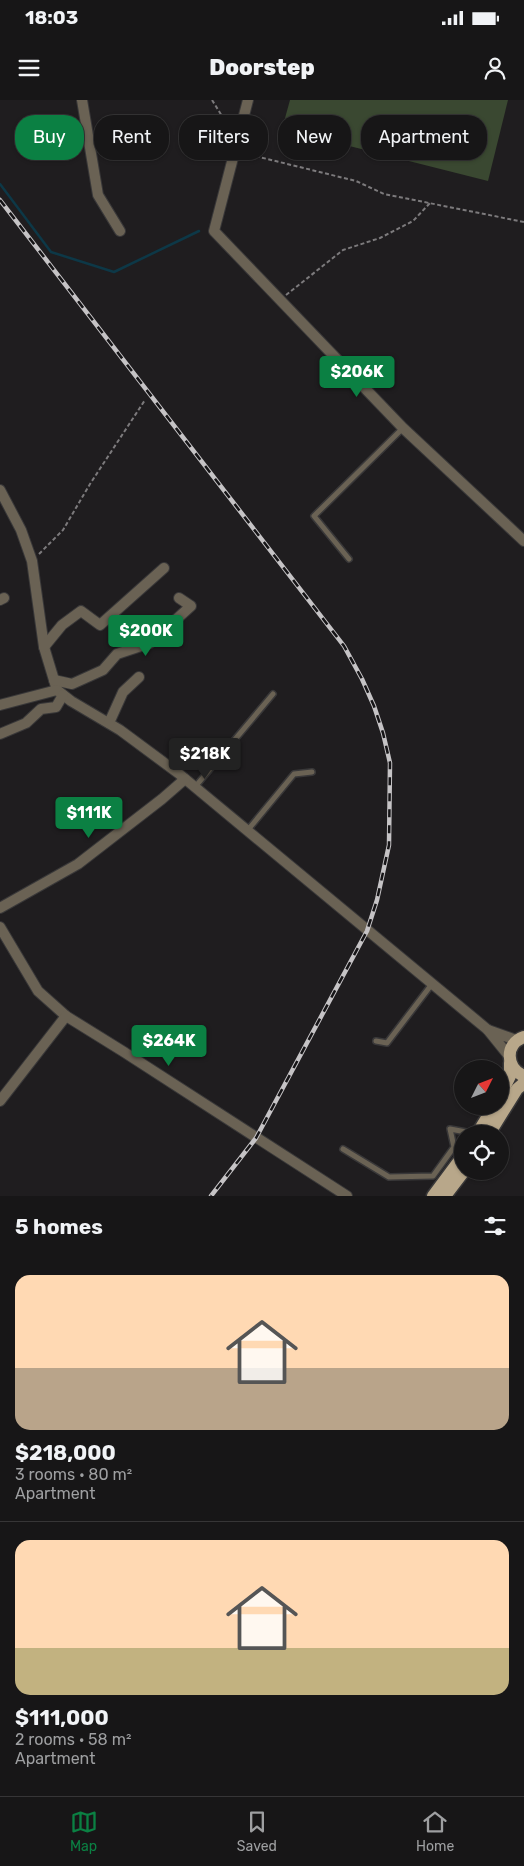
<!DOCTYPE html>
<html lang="en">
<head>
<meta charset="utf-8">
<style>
	:root { --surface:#171617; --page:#242324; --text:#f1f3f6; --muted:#9e9fa1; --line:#363536; --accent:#0b8043 }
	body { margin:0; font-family:Rubik,sans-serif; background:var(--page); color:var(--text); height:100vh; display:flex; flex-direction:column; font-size:19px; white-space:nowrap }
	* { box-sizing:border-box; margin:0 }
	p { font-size:16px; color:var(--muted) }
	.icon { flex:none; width:28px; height:28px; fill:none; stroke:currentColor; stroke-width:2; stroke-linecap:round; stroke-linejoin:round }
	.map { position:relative; height:1096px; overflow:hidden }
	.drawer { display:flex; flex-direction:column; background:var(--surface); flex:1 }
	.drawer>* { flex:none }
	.top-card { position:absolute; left:15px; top:15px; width:495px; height:45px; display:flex; gap:10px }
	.needle { width:32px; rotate:48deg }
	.controls { position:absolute; left:454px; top:960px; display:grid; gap:10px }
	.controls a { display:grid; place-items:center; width:55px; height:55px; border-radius:50%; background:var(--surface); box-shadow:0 1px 4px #0004,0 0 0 1px var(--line); font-size:25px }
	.price { position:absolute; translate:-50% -42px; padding:0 11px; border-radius:5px; background:var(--accent); color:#fff; font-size:16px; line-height:32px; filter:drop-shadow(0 1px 2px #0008) }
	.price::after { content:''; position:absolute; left:50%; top:30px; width:15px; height:11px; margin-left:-8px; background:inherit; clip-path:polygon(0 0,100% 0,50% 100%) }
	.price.current { background:#222; color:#fff }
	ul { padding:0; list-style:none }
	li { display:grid; align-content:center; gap:10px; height:265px; padding:0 15px }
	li+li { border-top:1px solid var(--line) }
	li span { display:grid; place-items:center; height:155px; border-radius:15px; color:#555 }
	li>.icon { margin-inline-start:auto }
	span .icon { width:90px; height:90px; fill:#fffc; stroke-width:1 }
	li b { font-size:21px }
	h2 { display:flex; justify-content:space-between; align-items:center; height:60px; padding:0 15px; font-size:21px }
	.chip { padding:0 18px; border-radius:20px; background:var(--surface); box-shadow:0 1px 4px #0004,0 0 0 1px var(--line); font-size:18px; line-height:45px }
	.chip.current { background:var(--accent); color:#fff }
	.status { display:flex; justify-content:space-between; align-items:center; height:35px; padding:0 25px; background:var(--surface); direction:ltr }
	.status svg { height:14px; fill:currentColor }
	header { display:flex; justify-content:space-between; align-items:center; height:65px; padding:0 15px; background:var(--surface); font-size:22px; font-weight:800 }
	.menu { display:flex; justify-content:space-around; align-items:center; height:70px; border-top:1px solid var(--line); background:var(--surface); font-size:14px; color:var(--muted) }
	.menu a { display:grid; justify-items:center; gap:2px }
	.menu .current { color:var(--accent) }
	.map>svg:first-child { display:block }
</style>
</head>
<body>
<div class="status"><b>18:03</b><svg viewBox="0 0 49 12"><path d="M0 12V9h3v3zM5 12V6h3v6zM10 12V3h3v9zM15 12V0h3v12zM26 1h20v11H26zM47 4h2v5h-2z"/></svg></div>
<header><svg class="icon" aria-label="menu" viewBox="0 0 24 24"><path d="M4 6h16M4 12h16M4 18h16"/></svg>Doorstep<svg class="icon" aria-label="person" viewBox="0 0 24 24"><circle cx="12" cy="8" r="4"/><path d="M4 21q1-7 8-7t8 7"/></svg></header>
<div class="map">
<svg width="524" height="1096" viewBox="0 0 524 1096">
	<rect width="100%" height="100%" fill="#1f1d1f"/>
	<polygon fill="#3a4831" points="290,0 508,0 488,81 282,29"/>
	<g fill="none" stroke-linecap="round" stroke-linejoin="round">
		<polyline stroke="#0d3847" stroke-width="2.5" points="0,84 51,152 114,172 199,131"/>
		<defs>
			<g id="lane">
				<polyline points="349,459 314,416 403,328"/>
				<polyline points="195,687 273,594"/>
				<polyline points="247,731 294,674 312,672"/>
				<polyline points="376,941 387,943 432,884"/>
				<polyline points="343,1049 389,1077 433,1076 454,1047 450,1029 477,1034"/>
			</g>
			<g id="street">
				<polyline points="82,0 98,95 120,131"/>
				<polyline points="248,0 214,131 403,328 524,441"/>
				<polyline points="0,390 21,430 32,461 44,547 57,590 71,601 120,630 178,673 488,930"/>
				<polyline points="0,500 4,498"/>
				<polyline points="44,547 62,525 81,511 100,525 164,468"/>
				<polyline points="54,580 72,584 103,570 117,554 150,543 191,506 179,498"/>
				<polyline points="0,605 57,590"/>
				<polyline points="109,623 123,592 139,577"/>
				<polyline points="0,634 26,623 41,609 56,607 63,595"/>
				<polyline points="0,808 78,764 162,699 185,679"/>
				<polyline points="0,827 38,891 66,916 124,952 347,1096"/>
				<polyline points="509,956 488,930 516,940"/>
				<polyline points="0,1001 66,916"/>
			</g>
			<g id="primary">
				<path d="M524 937C504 944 506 968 524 976"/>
				<polyline points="500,996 510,976 510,963"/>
				<polyline points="477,1034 494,1006"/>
				<polyline points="489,1034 517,989 524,983"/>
				<polyline points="433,1096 462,1057"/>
				<polyline points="445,1096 464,1071"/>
			</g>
		</defs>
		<use href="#lane" stroke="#393839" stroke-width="8"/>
		<use href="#street" stroke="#393839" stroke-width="12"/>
		<use href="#primary" stroke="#393839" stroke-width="15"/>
		<g stroke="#7c7a7c" stroke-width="2" stroke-dasharray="4 2.5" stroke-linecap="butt">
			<polyline points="212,0 227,24 231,27"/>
			<polyline points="243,53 356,81 384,94 524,122"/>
			<polyline points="286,195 343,150 380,138 413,121 430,103"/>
			<polyline points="39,454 63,430 90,384 145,300"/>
		</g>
		<use href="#lane" stroke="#6a6254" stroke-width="5"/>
		<use href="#street" stroke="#6a6254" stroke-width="10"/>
		<use href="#primary" stroke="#b8a78a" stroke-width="12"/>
		<defs>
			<polyline id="rail" points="0,100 344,546 362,579 374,606 383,633 390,663 389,745 377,800 367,831 256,1038 211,1096"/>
		</defs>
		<use href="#rail" stroke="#c5c3c5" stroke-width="4.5"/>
		<use href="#rail" stroke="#151416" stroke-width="2.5" stroke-dasharray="8" stroke-linecap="butt"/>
	</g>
</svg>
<div class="controls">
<a><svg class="needle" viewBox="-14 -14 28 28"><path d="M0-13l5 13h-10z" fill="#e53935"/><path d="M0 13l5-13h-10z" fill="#9e9fa1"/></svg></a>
<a><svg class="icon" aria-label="locate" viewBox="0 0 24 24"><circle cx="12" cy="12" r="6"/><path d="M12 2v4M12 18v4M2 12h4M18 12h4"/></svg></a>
</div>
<b class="price" style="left:357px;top:298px">$206K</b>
<b class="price" style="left:146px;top:557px">$200K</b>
<b class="price current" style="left:205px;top:680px">$218K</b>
<b class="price" style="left:89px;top:739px">$111K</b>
<b class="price" style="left:169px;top:967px">$264K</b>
<div class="top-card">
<a class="chip current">Buy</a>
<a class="chip">Rent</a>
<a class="chip">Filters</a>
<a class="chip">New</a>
<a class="chip">Apartment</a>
</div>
</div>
<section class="drawer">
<h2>5 homes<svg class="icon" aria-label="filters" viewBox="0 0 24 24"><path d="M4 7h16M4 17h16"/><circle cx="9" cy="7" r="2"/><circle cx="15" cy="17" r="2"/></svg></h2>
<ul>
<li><span style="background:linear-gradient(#ffd9b3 60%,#b9a48a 0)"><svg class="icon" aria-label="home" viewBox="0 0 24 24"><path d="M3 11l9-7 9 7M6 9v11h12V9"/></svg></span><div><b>$218,000</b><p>3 rooms · 80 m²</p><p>Apartment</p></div></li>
<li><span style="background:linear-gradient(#ffd9b3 70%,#c2b280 0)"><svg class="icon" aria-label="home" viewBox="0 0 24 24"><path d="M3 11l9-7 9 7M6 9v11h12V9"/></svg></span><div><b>$111,000</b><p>2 rooms · 58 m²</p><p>Apartment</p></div></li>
</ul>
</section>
<nav class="menu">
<a class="current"><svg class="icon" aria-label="map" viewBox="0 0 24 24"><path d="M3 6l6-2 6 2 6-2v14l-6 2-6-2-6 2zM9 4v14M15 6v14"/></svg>Map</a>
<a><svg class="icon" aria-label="saved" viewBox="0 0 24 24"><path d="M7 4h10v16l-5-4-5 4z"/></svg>Saved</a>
<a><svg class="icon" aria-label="home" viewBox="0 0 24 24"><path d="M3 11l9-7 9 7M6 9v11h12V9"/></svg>Home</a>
</nav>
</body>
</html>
